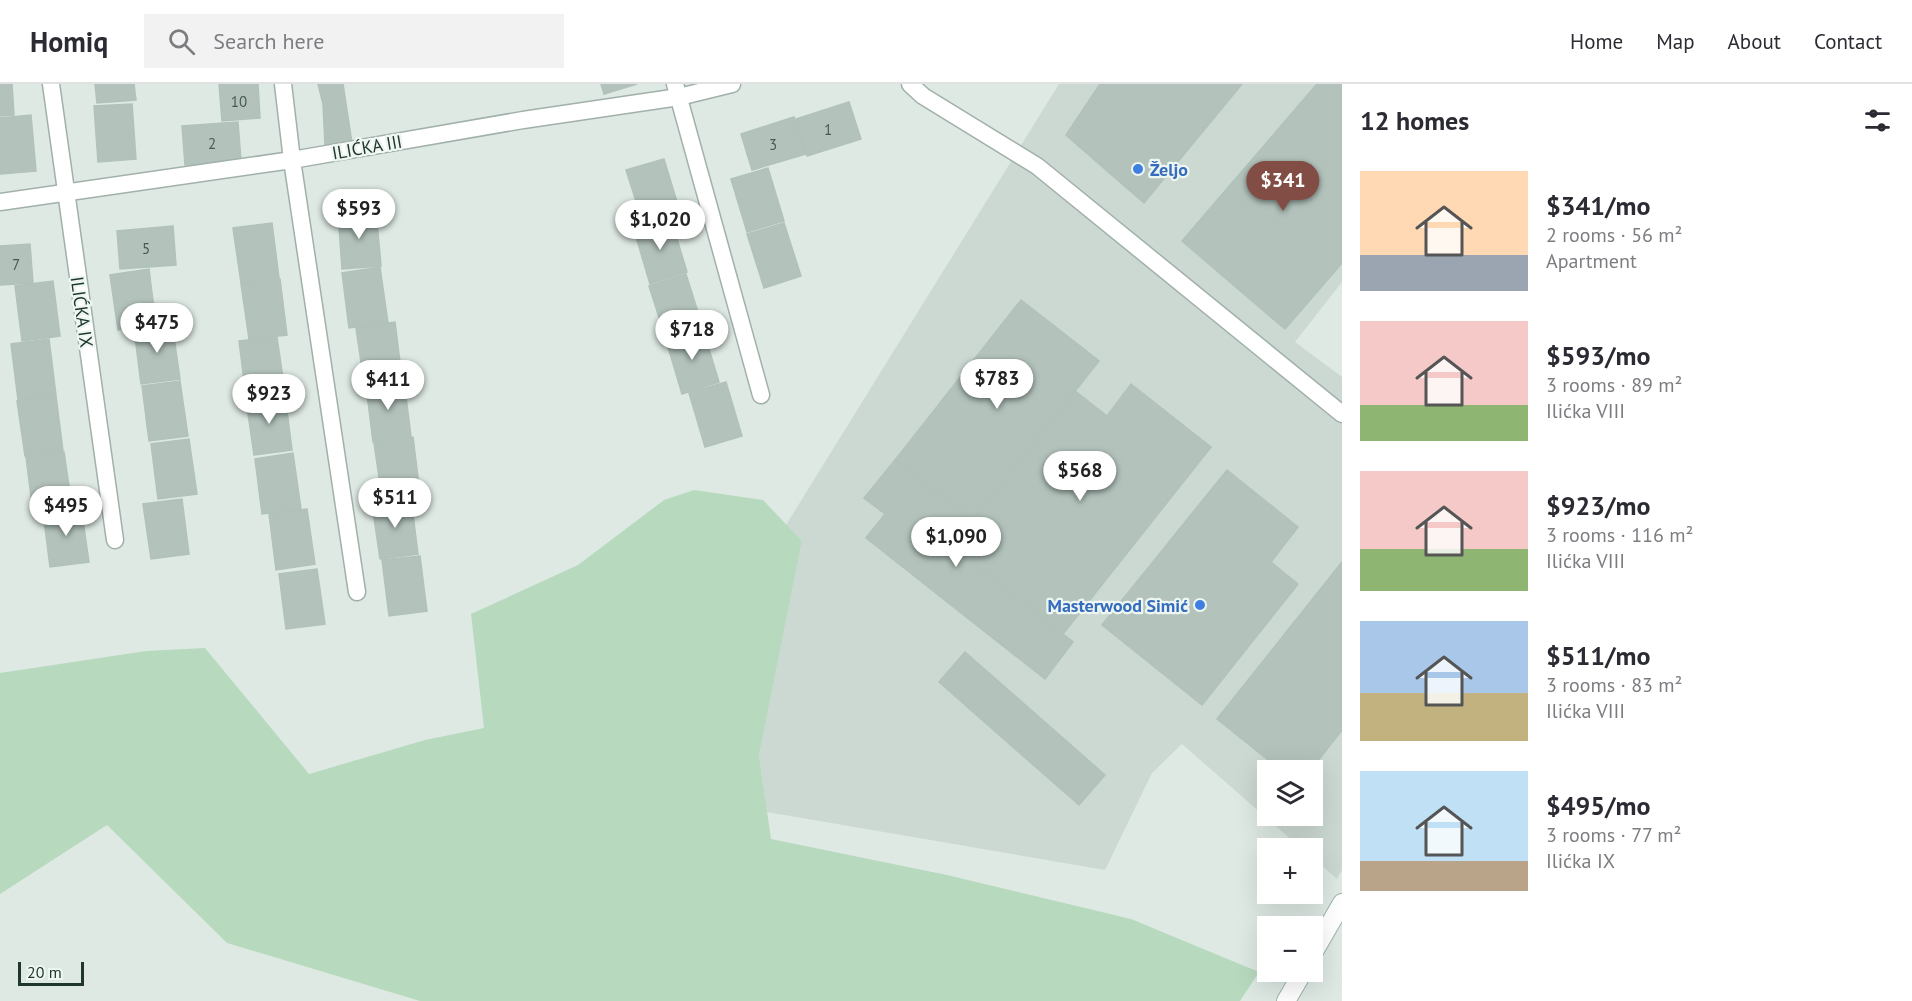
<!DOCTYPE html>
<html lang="en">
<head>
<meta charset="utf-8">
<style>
	:root { --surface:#fff; --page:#f2f2f3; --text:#2b2b33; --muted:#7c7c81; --line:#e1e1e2; --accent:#824d44 }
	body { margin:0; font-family:"PT Sans",sans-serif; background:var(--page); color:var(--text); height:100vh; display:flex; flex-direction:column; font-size:22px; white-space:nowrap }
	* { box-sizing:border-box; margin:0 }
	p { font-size:20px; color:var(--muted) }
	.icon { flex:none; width:33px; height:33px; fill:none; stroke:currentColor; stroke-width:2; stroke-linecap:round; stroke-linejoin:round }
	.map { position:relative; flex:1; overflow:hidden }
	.side { display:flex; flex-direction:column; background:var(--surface); width:570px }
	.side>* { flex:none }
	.fabs { position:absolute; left:1257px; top:676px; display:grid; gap:12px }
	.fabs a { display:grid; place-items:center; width:66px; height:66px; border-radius:0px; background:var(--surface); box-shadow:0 6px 24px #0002; font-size:30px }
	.scale { position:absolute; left:18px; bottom:15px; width:66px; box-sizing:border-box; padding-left:6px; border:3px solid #203730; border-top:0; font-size:16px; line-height:21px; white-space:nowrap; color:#203730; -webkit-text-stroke:4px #eef6f1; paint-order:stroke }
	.price { position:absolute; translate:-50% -51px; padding:0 14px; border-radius:21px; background:#fff; color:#222; font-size:20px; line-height:39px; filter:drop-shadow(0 2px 3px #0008) }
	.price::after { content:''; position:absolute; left:50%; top:36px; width:18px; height:14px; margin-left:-9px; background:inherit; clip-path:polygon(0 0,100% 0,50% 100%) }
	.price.current { background:var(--accent); color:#fff }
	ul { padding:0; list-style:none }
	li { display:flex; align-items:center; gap:18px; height:150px; padding:0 18px }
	li span { display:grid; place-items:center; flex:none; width:168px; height:120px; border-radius:0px; color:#555 }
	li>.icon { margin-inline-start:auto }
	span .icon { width:72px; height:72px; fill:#fffc; stroke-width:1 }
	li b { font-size:26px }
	h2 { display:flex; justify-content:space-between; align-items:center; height:72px; padding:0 18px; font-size:26px }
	header { display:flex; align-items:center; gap:36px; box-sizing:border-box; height:84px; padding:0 30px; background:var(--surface); border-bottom:2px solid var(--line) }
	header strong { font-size:28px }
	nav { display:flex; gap:33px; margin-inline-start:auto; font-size:21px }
	.search { width:420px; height:54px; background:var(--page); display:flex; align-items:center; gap:15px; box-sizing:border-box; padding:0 21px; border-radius:0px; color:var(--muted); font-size:22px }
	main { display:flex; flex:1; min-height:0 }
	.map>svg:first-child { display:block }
</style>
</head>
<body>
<header>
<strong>Homiq</strong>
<div class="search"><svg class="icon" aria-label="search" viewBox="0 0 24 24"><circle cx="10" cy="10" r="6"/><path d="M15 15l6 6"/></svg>Search here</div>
<nav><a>Home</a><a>Map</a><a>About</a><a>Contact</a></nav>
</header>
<main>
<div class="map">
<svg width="1342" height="917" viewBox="0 0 1342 917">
	<rect width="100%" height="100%" fill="#dee9e3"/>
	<path fill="#ccd8d2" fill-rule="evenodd" d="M1059 0H1342V198L1295 258 1342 293V786L1337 795 1313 774 1312 765H1302L1182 660 1152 689 1105 786 767 728 759 672 802 457 786 441ZM1268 687H1312V732H1268Z"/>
	<polygon fill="#b7dabf" points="694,406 763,416 802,457 759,672 771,755 947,791 1131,835 1259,888 1240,917 420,917 227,859 107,741 0,810 0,589 146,567 205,564 309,690 425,656 484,644 471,530 578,481 664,416"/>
	<g fill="#b3c3bc" stroke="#b0c2ba" stroke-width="1.5">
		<polygon points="0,0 12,0 14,31 0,32"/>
		<polygon points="95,0 134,0 136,16 97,19"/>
		<polygon points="219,0 258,0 260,34 222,37"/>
		<polygon points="318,0 343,0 352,59 325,61 323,20"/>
		<polygon points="601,0 637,0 604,10"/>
		<polygon points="1100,0 1242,0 1144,119 1066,51"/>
		<polygon points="1317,0 1342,0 1342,179 1285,245 1182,157"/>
		<polygon points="849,18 861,55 807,72 796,35"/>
		<polygon points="132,20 136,75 98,78 94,22"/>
		<polygon points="31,31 36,87 0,90 0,34"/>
		<polygon points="794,33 806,70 752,86 741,50"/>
		<polygon points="238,38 241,77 185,81 182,42"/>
		<polygon points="664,75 680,128 643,139 626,86"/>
		<polygon points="768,84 784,137 747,148 731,95"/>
		<polygon points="376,126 381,182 342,185 338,129"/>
		<polygon points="671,135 687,188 650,200 634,146"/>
		<polygon points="272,139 279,194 241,199 233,144"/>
		<polygon points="784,139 801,192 764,204 747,150"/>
		<polygon points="173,142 176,181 120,185 117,147"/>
		<polygon points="30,160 33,199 0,201 0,162"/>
		<polygon points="380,183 388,239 349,244 342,189"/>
		<polygon points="149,185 156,241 118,246 110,191"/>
		<polygon points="686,190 703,244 666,255 649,202"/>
		<polygon points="280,195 287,251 249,255 241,200"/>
		<polygon points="53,197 60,252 22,257 15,202"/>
		<polygon points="1021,216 1099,277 973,437 895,376"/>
		<polygon points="395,238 402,294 364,299 356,244"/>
		<polygon points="172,239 180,295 141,300 134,245"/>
		<polygon points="703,245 719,298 682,310 666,256"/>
		<polygon points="277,253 285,308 246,313 239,257"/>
		<polygon points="49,255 56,311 18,316 11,260"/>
		<polygon points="180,297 188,352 149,357 142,302"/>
		<polygon points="404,297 411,352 373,358 366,302"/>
		<polygon points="726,298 742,352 705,363 689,309"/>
		<polygon points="1131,300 1211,363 1063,550 952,463 1075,307 1107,332"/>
		<polygon points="285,311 292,366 254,371 246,316"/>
		<polygon points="56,312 63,367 25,372 17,317"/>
		<polygon points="413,353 420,409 382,414 374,359"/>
		<polygon points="189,355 197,410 158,415 151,360"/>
		<polygon points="64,368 72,423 33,428 26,373"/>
		<polygon points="293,369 301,425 262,430 255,375"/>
		<polygon points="895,376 973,437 952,463 1073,558 1045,595 866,454 885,430 864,414"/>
		<polygon points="1227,386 1298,443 1271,478 1298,500 1202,621 1102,541"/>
		<polygon points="411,414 418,470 380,475 372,420"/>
		<polygon points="182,415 189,470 151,475 143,420"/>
		<polygon points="81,423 89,478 50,483 43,428"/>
		<polygon points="307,425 315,480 276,486 269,430"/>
		<polygon points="420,472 427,527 389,532 382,476"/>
		<polygon points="1342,478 1342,646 1310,687 1282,687 1217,635"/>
		<polygon points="317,485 325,540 286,545 279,490"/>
		<polygon points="965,568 1105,691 1079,721 939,598"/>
	</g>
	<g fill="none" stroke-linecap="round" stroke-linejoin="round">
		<defs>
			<g id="street">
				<polyline points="51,0 115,456"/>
				<polyline points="283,0 292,76 357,508"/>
				<polyline points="675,0 761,311"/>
				<polyline points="910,0 923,12 1037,82 1342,330"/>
				<polyline points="0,118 292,76 523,36 679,13 732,0"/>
			</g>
			<g id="secondary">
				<polyline points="1312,871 1342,819"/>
				<polyline points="1286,917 1303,888"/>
			</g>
		</defs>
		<use href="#street" stroke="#a1b0aa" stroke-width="19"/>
		<use href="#secondary" stroke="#9db4ab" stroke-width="20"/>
		<use href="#street" stroke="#fff" stroke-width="16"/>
		<use href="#secondary" stroke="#fff" stroke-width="18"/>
	</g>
	<g fill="#3f7fe0" stroke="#eef6f1" stroke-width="2">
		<circle cx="1138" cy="85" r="6"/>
		<circle cx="1200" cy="521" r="6"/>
	</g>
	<g text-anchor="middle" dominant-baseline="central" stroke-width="4.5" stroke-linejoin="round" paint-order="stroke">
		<g font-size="15" fill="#455a53">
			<text x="239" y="17">10</text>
			<text x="828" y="45">1</text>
			<text x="212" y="59">2</text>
			<text x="773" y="60">3</text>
			<text x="146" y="164">5</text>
			<text x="16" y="180">7</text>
		</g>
		<g font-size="18" fill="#203730" stroke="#eef6f1">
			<text transform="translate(367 63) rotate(-10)">ILIĆKA III</text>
			<text transform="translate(82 228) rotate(82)">ILIĆKA IX</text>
		</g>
		<g font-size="18" font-weight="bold" fill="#366cbe" stroke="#eef6f1" text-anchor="start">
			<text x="1150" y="85">Željo</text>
			<text x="1188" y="521" text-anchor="end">Masterwood Simić</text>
		</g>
	</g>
</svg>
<div class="fabs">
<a><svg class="icon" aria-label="layers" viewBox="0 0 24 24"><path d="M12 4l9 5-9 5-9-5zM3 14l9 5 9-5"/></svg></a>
<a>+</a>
<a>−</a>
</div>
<div class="scale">20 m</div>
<b class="price current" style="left:1283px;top:128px">$341</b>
<b class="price" style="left:359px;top:156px">$593</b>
<b class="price" style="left:660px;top:167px">$1,020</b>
<b class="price" style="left:157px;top:270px">$475</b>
<b class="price" style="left:692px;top:277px">$718</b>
<b class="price" style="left:997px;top:326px">$783</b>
<b class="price" style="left:388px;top:327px">$411</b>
<b class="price" style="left:269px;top:341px">$923</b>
<b class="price" style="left:1080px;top:418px">$568</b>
<b class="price" style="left:395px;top:445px">$511</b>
<b class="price" style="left:66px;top:453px">$495</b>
<b class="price" style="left:956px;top:484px">$1,090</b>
</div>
<section class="side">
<h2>12 homes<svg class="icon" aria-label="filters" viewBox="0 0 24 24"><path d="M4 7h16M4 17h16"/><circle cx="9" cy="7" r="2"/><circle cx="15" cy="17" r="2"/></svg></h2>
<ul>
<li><span style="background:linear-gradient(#ffd9b3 70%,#9aa5b1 0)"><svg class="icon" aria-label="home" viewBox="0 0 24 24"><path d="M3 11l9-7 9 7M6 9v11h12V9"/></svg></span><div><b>$341/mo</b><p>2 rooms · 56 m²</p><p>Apartment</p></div></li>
<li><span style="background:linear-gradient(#f6c9c9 70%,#8fb573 0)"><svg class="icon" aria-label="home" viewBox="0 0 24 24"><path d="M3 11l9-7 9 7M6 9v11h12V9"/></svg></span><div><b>$593/mo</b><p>3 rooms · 89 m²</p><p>Ilićka VIII</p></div></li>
<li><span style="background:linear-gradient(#f6c9c9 65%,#8fb573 0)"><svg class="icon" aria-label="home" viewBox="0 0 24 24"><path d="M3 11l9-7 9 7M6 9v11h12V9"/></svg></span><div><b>$923/mo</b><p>3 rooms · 116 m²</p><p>Ilićka VIII</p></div></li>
<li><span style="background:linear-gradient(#a9c7e8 60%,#c2b280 0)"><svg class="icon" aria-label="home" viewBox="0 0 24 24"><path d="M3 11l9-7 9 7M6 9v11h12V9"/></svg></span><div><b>$511/mo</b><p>3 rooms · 83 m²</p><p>Ilićka VIII</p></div></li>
<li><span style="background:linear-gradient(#bfe0f5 75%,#b9a48a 0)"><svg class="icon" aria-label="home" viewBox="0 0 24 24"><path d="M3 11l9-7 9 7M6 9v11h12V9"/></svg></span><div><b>$495/mo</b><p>3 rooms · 77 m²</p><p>Ilićka IX</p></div></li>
</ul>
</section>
</main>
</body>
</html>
